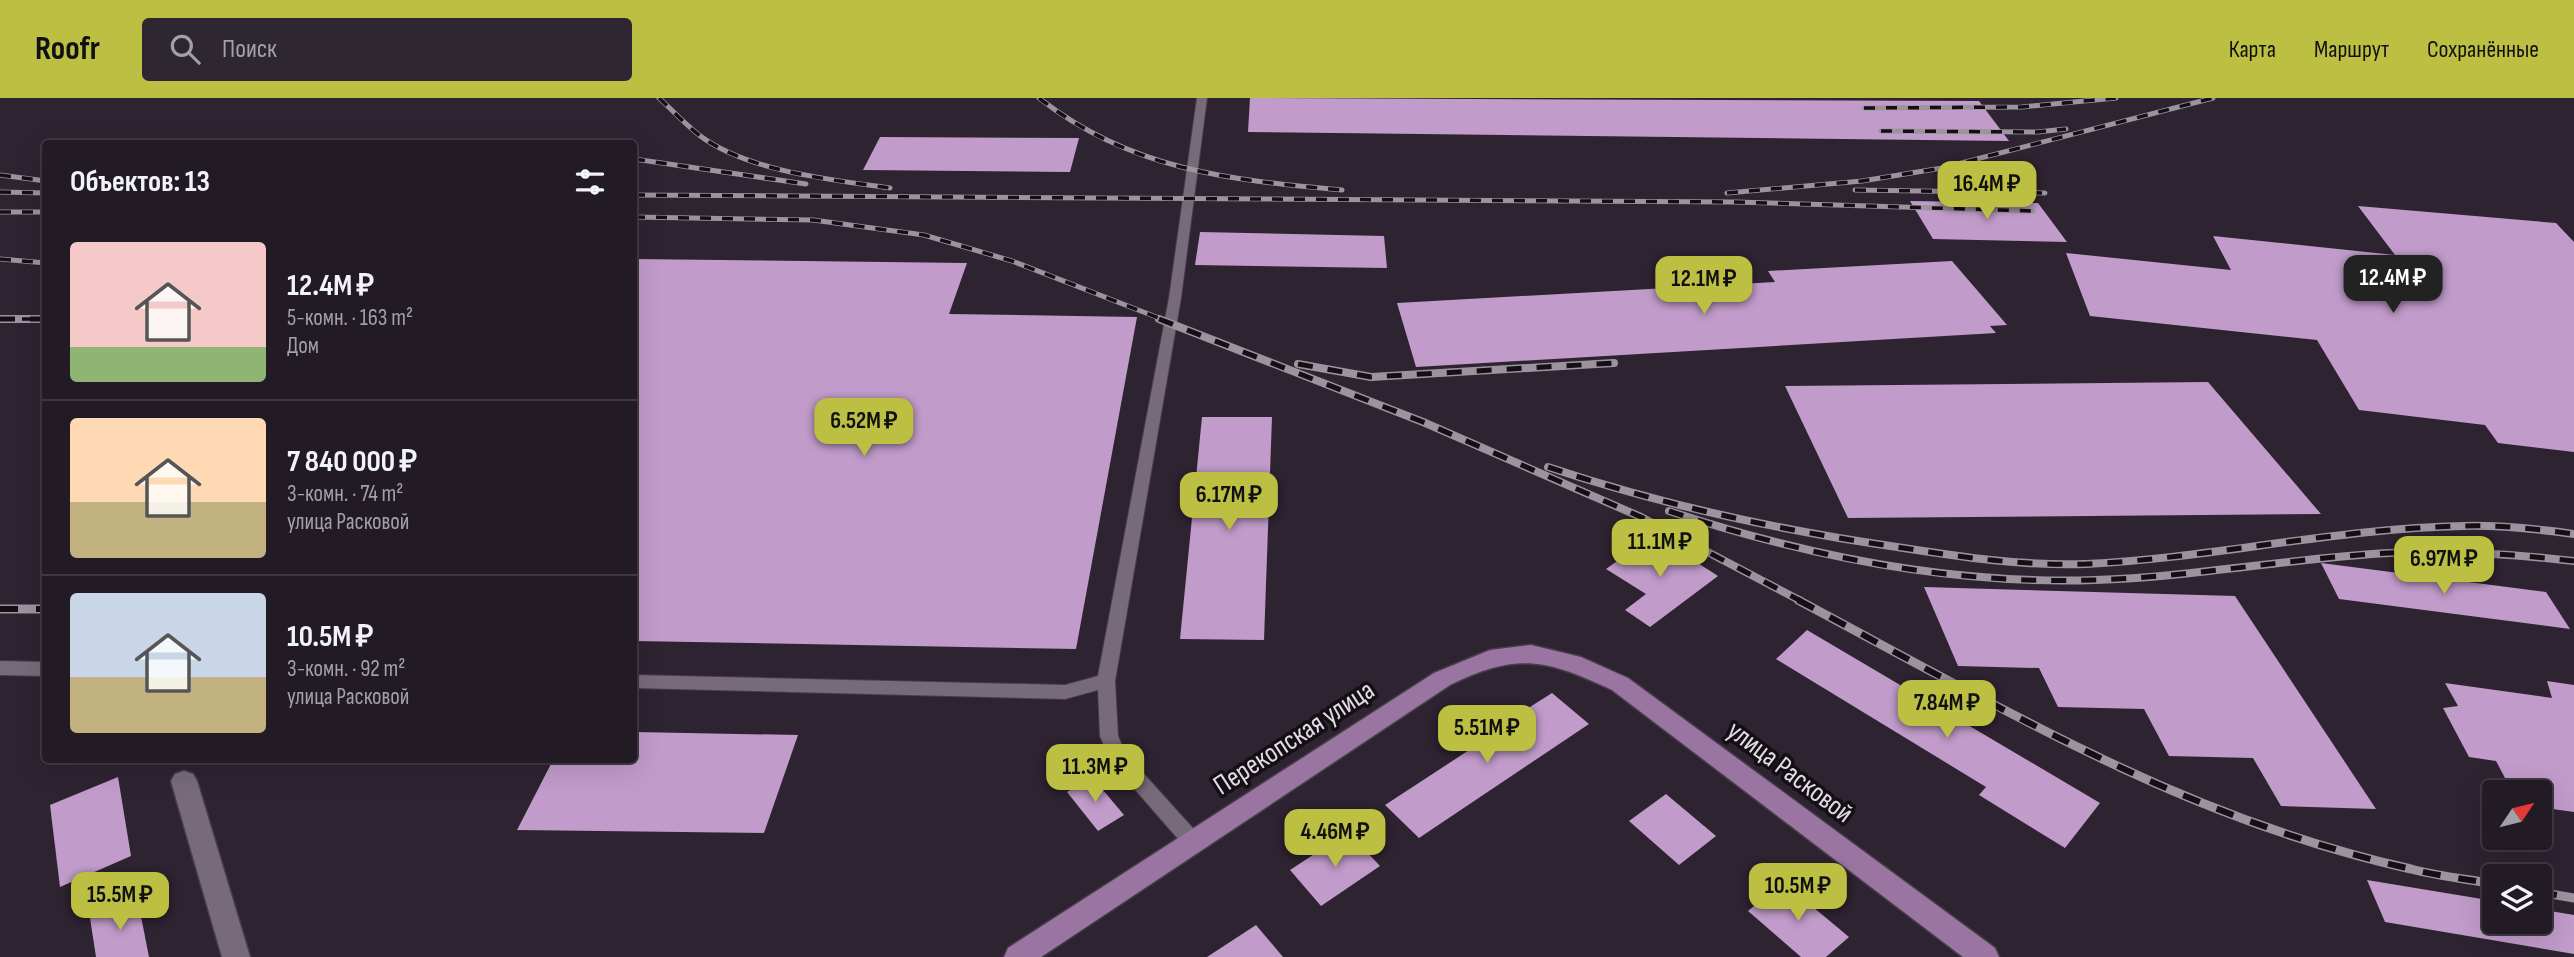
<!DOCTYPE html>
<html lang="ru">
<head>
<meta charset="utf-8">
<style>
	:root { --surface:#221a25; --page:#2e2732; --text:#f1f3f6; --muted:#a2a1a7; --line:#3f3842; --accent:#bdbf43 }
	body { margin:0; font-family:"Sofia Sans Condensed",sans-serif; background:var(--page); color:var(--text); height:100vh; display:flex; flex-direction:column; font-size:26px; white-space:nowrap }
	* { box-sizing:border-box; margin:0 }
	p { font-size:23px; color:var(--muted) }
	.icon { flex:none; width:38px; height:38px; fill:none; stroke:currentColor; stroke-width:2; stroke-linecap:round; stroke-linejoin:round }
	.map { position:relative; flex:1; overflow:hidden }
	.panel { position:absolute; left:42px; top:42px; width:595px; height:623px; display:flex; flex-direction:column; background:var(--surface); border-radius:7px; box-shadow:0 7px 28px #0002,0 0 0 2px var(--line) }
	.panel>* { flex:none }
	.needle { width:46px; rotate:55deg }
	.buttons { position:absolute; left:2482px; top:682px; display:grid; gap:14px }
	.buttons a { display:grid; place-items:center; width:70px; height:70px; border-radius:7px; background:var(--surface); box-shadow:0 7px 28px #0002,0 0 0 2px var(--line); font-size:35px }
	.price { position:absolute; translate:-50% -60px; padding:0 16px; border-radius:14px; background:var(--accent); color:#111; font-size:23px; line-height:46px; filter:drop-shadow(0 2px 4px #0008) }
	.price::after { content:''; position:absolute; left:50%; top:42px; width:21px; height:16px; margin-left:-10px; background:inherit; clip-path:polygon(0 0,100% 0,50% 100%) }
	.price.on { background:#222; color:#fff }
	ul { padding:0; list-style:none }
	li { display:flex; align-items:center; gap:21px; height:175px; padding:0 28px }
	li+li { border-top:2px solid var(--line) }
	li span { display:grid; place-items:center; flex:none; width:196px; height:140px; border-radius:7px; color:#555 }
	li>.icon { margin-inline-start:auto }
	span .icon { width:84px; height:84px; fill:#fffc; stroke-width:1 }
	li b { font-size:30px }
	h2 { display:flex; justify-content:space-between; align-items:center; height:84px; padding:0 28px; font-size:30px }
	header { display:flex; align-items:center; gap:42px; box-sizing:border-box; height:98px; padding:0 35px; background:var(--accent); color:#111 }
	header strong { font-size:33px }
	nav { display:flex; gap:38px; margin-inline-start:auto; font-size:24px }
	.search { width:490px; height:63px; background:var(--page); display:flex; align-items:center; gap:18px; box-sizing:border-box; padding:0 24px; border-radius:7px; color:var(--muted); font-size:26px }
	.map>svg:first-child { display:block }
</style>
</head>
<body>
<header>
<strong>Roofr</strong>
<div class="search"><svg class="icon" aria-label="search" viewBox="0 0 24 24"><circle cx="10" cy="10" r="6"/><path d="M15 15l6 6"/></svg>Поиск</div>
<nav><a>Карта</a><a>Маршрут</a><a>Сохранённые</a></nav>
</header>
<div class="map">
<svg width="2574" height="859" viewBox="0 0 2574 859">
	<rect width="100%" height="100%" fill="#2e2331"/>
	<g fill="#c19bca">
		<polygon points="1250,0 1979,3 2009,43 1248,34"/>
		<polygon points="880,39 1079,40 1070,74 863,72"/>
		<polygon points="1910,103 2038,105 2067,144 1933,141"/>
		<polygon points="2358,108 2556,125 2574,144 2574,354 2498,345 2485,327 2359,312 2317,242 2090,218 2066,155 2231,172 2213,138 2395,157"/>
		<polygon points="1200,134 1384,138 1387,170 1195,167"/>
		<polygon points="634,161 967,165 949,216 1137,219 1076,551 634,543"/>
		<polygon points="1952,163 2007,227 1990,228 1996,235 1416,269 1397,205 1775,184 1768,173"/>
		<polygon points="2208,284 2321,416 1848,420 1785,288"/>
		<polygon points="1202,319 1272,319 1264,542 1180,541"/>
		<polygon points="1654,437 1718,478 1650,529 1625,512 1646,496 1606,471"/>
		<polygon points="2321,465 2546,494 2570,531 2339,501"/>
		<polygon points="1924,489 2235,498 2376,711 2281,708 2253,660 2169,658 2144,611 2058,609 2039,570 1958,568"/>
		<polygon points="1807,532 2100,705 2065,750 1979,697 1986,689 1776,561"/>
		<polygon points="2547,583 2574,587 2574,714 2539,709 2539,695 2513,695 2496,663 2469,659 2443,610 2458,608 2445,585 2552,600"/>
		<polygon points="1552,595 1589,626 1419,740 1385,707 1486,641 1483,639"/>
		<polygon points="634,634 798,637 764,735 517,732 553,662 634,662"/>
		<polygon points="118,679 131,758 60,789 50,707"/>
		<polygon points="1092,679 1124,717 1098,733 1067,694"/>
		<polygon points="1666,696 1716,738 1679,767 1629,723"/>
		<polygon points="1348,734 1380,768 1321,808 1290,772"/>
		<polygon points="2367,782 2494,803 2494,824 2539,824 2539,811 2574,817 2574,856 2385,824"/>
		<polygon points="1783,784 1849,839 1826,859 1801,859 1748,813"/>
		<polygon points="137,798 149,859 96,859 90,820"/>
		<polygon points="1256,827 1283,859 1207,859"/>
	</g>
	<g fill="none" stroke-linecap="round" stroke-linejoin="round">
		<defs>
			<g id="lane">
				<polygon points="1197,0 1207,0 1181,200 1115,583 1118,638 1125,655 1200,738 1203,744 1200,750 1193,752 1186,750 1111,664 1100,638 1098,592 1065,601 634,590 634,577 1065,587 1098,578 1169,200"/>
				<polygon points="0,563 46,564 46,578 0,577"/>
			</g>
			<polygon id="street" points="184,673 193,676 197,683 250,859 222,859 171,683 175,676"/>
			<path id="primary" d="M1531 547 1581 559 1628 580 1995 850 1999 859H1963L1612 592C1546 561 1517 554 1450 587L1041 859H1004L1008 850 1434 575 1490 552Z"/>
		</defs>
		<use href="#lane" stroke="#473e49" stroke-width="2"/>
		<use href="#street" stroke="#473e49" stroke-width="3"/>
		<use href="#primary" stroke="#473e49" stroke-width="3"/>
		<use href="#lane" fill="#776a79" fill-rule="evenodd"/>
		<use href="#street" fill="#776a79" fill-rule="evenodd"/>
		<use href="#primary" fill="#9a75a2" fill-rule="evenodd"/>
		<defs>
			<g id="rail-far2">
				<path d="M659 0C672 12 685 26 699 37 746 73 832 82 890 90"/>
				<path d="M1039 0C1131 72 1229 82 1342 92"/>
				<polyline points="1864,10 2022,9 2116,0"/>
				<polyline points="1881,33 2037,34 2066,31"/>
				<polyline points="634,61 806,86"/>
				<polyline points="0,77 46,83"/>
				<polyline points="1855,92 2045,95"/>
				<polyline points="0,94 46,95"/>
				<polyline points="1727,95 1862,83 1942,70 2213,0"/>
				<polyline points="634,97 1735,104 2033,113"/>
				<polyline points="0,114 46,114"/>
				<polyline points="634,119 813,122 924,137 1012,163 1164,222"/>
				<polyline points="0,161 46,165"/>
				<polyline points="0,221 46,221"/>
			</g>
			<g id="rail-far1">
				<polyline points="0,221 46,221"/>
				<polyline points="1159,221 1423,324 1641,419 1801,503"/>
				<polyline points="1298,266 1371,279 1614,265"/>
				<path d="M1548 369C1662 407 1778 432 1897 449 1961 459 2021 468 2086 466 2213 460 2337 430 2464 428 2501 427 2537 431 2574 436"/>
				<path d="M1669 413C1806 458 1949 487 2095 482 2194 479 2291 460 2389 455 2451 452 2513 456 2574 463"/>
			</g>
			<g id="rail">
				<path d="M1798 502C1894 553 1990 607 2088 654 2190 704 2300 746 2411 771 2438 778 2466 781 2494 786"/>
				<polyline points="0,511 46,511"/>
				<polyline points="2539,794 2574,800"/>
			</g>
		</defs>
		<use href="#rail-far2" stroke="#9c939e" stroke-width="5"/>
		<use href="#rail-far1" stroke="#9c939e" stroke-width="8"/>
		<use href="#rail" stroke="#9c939e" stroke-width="9"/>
		<use href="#rail-far2" stroke="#140f15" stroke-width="3.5" stroke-dasharray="11" stroke-linecap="butt"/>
		<use href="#rail-far1" stroke="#140f15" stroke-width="5" stroke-dasharray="15" stroke-linecap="butt"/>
		<use href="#rail" stroke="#140f15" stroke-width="6" stroke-dasharray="18" stroke-linecap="butt"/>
	</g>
	<g text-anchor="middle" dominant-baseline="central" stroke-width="7" stroke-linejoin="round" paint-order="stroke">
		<g font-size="28" fill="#e3dbe4" stroke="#140f15">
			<text transform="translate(1294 640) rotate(-33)">Перекопская улица</text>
			<text transform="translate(1790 674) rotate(37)">улица Расковой</text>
		</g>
	</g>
</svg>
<div class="buttons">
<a><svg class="needle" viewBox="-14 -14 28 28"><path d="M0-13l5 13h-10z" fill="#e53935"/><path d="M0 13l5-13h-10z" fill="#a2a1a7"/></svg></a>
<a><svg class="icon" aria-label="layers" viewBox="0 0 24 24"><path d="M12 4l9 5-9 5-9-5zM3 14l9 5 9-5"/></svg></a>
</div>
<b class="price" style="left:1987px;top:123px">16.4M ₽</b>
<b class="price on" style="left:2393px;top:217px">12.4M ₽</b>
<b class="price" style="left:1704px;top:218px">12.1M ₽</b>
<b class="price" style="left:864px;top:360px">6.52M ₽</b>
<b class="price" style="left:1229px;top:434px">6.17M ₽</b>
<b class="price" style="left:1660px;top:481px">11.1M ₽</b>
<b class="price" style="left:2444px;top:498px">6.97M ₽</b>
<b class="price" style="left:1947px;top:642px">7.84M ₽</b>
<b class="price" style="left:1487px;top:667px">5.51M ₽</b>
<b class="price" style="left:1095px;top:706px">11.3M ₽</b>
<b class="price" style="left:1335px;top:771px">4.46M ₽</b>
<b class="price" style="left:1798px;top:825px">10.5M ₽</b>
<b class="price" style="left:120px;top:834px">15.5M ₽</b>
<section class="panel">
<h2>Объектов: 13<svg class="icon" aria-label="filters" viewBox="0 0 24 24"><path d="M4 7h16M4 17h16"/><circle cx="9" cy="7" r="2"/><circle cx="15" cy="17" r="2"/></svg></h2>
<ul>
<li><span style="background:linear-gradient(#f6c9c9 75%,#8fb573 0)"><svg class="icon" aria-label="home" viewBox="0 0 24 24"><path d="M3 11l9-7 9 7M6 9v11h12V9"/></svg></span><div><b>12.4M ₽</b><p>5-комн. · 163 m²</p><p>Дом</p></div></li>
<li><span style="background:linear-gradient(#ffd9b3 60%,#c2b280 0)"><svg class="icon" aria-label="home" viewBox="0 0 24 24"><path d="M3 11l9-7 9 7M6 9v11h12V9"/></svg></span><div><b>7 840 000 ₽</b><p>3-комн. · 74 m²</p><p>улица Расковой</p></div></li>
<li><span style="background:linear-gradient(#c9d6e8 60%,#c2b280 0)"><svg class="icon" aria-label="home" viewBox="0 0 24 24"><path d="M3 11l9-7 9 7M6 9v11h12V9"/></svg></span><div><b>10.5M ₽</b><p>3-комн. · 92 m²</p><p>улица Расковой</p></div></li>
</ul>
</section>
</div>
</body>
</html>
